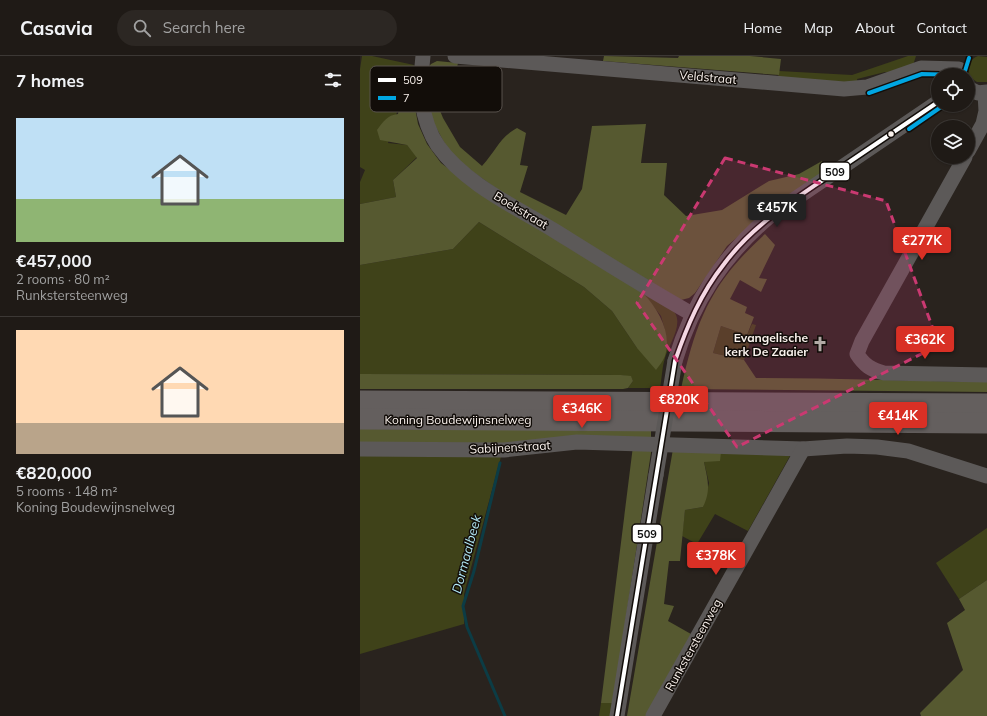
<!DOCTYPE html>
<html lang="en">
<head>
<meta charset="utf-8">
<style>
	:root { --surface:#1f1a16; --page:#2c2723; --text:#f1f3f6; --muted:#a1a1a1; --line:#3c3835; --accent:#d93025 }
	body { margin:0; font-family:Mulish,sans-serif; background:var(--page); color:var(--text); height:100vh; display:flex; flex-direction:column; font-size:15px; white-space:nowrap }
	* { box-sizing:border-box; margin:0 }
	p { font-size:13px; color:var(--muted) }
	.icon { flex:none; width:22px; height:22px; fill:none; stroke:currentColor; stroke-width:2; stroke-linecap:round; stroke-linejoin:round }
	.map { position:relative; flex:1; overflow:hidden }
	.side { display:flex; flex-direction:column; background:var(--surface); width:360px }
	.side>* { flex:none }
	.tools { position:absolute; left:571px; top:12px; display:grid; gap:8px }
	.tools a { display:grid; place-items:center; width:44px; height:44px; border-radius:50%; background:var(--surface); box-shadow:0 1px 3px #0004,0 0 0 1px var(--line); font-size:20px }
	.price { position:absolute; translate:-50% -34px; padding:0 9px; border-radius:4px; background:var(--accent); color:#fff; font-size:13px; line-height:26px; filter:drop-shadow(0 1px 2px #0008) }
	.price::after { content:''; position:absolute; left:50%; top:24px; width:12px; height:9px; margin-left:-6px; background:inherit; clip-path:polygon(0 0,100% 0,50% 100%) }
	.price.selected { background:#222; color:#fff }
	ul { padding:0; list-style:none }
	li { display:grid; align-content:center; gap:8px; height:212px; padding:0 16px }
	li+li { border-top:1px solid var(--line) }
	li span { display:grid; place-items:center; height:124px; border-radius:0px; color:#555 }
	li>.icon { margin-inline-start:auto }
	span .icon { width:72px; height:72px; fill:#fffc; stroke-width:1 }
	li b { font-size:17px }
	h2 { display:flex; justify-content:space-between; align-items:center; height:48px; padding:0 16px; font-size:17px }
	header { display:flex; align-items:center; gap:24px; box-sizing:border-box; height:56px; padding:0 20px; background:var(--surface); border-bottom:1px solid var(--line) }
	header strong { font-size:19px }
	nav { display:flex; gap:22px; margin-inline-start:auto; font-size:14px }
	.search { width:280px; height:36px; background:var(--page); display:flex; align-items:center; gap:10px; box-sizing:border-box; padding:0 14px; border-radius:22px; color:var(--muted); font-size:15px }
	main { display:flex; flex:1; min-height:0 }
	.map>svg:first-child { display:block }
</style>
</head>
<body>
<header>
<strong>Casavia</strong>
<div class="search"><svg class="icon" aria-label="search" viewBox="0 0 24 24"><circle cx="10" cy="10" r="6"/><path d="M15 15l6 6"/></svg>Search here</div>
<nav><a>Home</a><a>Map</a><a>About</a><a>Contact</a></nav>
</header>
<main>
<section class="side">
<h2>7 homes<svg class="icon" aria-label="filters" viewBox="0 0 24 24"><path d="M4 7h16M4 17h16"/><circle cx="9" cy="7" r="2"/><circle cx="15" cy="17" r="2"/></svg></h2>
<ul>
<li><span style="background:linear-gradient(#bfe0f5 65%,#8fb573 0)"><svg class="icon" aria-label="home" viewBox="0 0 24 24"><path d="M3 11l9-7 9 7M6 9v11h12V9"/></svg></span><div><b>€457,000</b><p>2 rooms · 80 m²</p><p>Runkstersteenweg</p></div></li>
<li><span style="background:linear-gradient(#ffd9b3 75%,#b9a48a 0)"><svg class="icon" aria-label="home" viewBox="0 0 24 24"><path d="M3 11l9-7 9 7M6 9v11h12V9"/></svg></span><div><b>€820,000</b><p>5 rooms · 148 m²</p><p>Koning Boudewijnsnelweg</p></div></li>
</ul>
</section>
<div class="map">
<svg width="627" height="660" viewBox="0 0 627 660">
	<rect width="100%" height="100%" fill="#29231e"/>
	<g fill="#3f4219">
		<path d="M2 0H12L54 9C54 21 44 30 41 41 37 56 33 71 28 87L47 89 57 101 33 124 36 141 0 148V126L5 114 0 111V13Z"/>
		<polygon points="548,0 556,0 553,9 531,17 525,16 497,23 498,27 418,22 419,15 492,19"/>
		<path d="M618 0 627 1V26H617C605 20 605 5 618 0Z"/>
		<path d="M119 166 224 231 252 255 277 292 305 274 301 260 283 237C293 243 308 248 315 257 323 270 308 290 305 302 302 311 302 322 300 332H268L273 325 271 321 261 319 0 318V209L93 193Z"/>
		<polygon points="392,268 396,269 384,304 353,297 361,270 387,279"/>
		<polygon points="361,396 431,398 388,475 355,458 337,488 322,480 325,454 343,451 349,427 344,406"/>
		<polygon points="142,397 104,538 104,568 0,598 0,398"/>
		<polygon points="627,472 627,524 599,543 576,507"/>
		<polygon points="241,647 253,647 251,660 239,660"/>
	</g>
	<g fill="#565930">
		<polygon points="244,0 318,2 319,0 390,0 421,3 419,19 243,5"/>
		<path d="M77 5 98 7 96 16 77 21 73 30 74 40 83 62 100 91 122 110C136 95 139 82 157 72L166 77 160 109 168 110 160 136 206 159 222 133 232 70 286 68 281 107H307L304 139 326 160 362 154 409 125 439 118 462 105 467 113 406 157 367 190 335 237 329 242 321 244 140 135 92 101 71 62 64 17 71 8Z"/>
		<path d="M49 12 54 15 52 35 58 68 67 88 81 107 128 142 283 237C299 254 312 277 305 300 303 305 299 310 296 314L277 292 252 255 224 231 119 166 93 193 0 209V148L36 141 33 124 57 102 47 89 20 84 17 74C23 66 27 59 38 58L45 18Z"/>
		<path d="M405 178 415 189 399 222 407 223 401 236 380 224 370 243 387 251 385 257 394 261 387 279 361 270 353 297 384 304 396 322C473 322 550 325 627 326V336L321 333C336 264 351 227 405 178Z"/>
		<polygon points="0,318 261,319 271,320 273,325 268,332 263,333 0,333"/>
		<polygon points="0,373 291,374 291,381 146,389 0,389"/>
		<polygon points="273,390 292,390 253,647 241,647"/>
		<path d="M313 393 361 396 360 405 344 406C348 425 351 434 343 451L325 454 320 505H309L304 548 314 550 308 565 331 578 286 660H267Z"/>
		<polygon points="627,524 627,660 561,660 560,657 603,614 587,567 605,554 599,543"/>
	</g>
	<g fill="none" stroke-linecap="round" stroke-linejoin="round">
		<polyline stroke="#0c3c45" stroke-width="3" points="140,407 114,515 103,550 107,571 145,660"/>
		<g stroke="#5c5958" stroke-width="15">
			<path d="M63 0C59 32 60 63 78 90 105 128 156 151 195 175 240 203 286 232 332 258"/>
			<polyline points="95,0 484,33 507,31 561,12 599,13"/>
			<polyline points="608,32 618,37 627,36"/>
			<polyline points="608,95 623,68 626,55 625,37"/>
			<path d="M605 101 502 285 497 298C504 309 511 314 524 317L627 319"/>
			<path d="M315 305C333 245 363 200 410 160L578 46"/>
			<polyline points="0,393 144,394 217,386 443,393 487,390 517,391 548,395 627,420"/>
			<polyline points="257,660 296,419"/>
			<polyline points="293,660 443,393"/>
		</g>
		<g stroke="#645f5e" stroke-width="21">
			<polyline points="0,345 627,348"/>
			<polyline points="0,363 627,367"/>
		</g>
		<polyline stroke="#5c5958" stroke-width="15" points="296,419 315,305"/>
		<defs>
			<path id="bus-1" d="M257 660 315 305C327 270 341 237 364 208 393 169 431 146 470 119 506 95 542 70 578 46"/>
			<g id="bus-2">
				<polyline points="509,37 562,18 601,19 605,15 609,2"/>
				<polyline points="549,73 581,51"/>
			</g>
		</defs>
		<use href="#bus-1" stroke="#120d09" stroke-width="7"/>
		<use href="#bus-2" stroke="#120d09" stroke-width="7"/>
		<use href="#bus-1" stroke="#fff" stroke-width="4"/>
		<use href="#bus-2" stroke="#00a6e2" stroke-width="4"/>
	</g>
	<path fill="#ca3971" fill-opacity="0.2" stroke="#ca3971" stroke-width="3" stroke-dasharray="8 5" stroke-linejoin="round" d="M365 102 526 145 579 289 377 391 277 247Z"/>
	<defs>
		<symbol id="church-bare" viewBox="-9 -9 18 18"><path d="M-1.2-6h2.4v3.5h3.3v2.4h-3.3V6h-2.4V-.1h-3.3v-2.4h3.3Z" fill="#b1aaa5" stroke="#120d09" stroke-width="2.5" paint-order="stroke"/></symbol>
	</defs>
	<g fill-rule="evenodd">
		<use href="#church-bare" x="449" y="277" width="22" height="22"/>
	</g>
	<circle fill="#faf2ed" stroke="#120d09" stroke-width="1.5" cx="531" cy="78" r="3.5"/>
	<g text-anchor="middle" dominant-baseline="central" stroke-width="3" stroke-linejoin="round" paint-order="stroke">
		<g font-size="12" fill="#faf2ed" stroke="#120d09">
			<text transform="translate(348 21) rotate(5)">Veldstraat</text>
			<text transform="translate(161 154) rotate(31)">Boekstraat</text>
			<text x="98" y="363">Koning Boudewijnsnelweg</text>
			<text transform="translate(150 391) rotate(-3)">Sabijnenstraat</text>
			<text transform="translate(333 589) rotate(-61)">Runkstersteenweg</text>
		</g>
		<g font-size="12" font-weight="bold" fill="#faf2ed" stroke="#120d09" text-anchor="end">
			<text x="448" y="281">Evangelische<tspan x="448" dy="14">kerk De Zaaier</tspan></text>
		</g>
		<g font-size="13" font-style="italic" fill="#b3ebf8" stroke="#120d09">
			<text transform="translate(106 498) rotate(-75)">Dormaalbeek</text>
		</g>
	</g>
	<rect x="10" y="10" width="132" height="46" rx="6" fill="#120d09" stroke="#58524d" stroke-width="1"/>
	<rect x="18" y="22" width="18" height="4" fill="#fff"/>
	<rect x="18" y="40" width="18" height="4" fill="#00a6e2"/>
	<g font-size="11" fill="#faf2ed">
		<text x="43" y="28">509</text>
		<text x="43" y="46">7</text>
	</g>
	<g stroke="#120d09" stroke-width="1.5">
		<rect x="460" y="106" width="30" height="19" rx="4" fill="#fff"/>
		<rect x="272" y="468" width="30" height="19" rx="4" fill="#fff"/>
	</g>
	<g font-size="11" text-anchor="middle" font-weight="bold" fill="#111">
		<text x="475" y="120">509</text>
		<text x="287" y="482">509</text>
	</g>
</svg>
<div class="tools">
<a><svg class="icon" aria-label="locate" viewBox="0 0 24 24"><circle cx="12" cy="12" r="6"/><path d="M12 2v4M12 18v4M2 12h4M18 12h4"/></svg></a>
<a><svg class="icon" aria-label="layers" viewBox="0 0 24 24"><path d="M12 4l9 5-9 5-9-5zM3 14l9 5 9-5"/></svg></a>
</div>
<b class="price selected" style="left:417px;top:172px">€457K</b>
<b class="price" style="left:562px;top:205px">€277K</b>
<b class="price" style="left:565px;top:304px">€362K</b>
<b class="price" style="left:319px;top:364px">€820K</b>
<b class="price" style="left:222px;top:373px">€346K</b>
<b class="price" style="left:538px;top:380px">€414K</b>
<b class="price" style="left:356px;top:520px">€378K</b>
</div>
</main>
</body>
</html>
